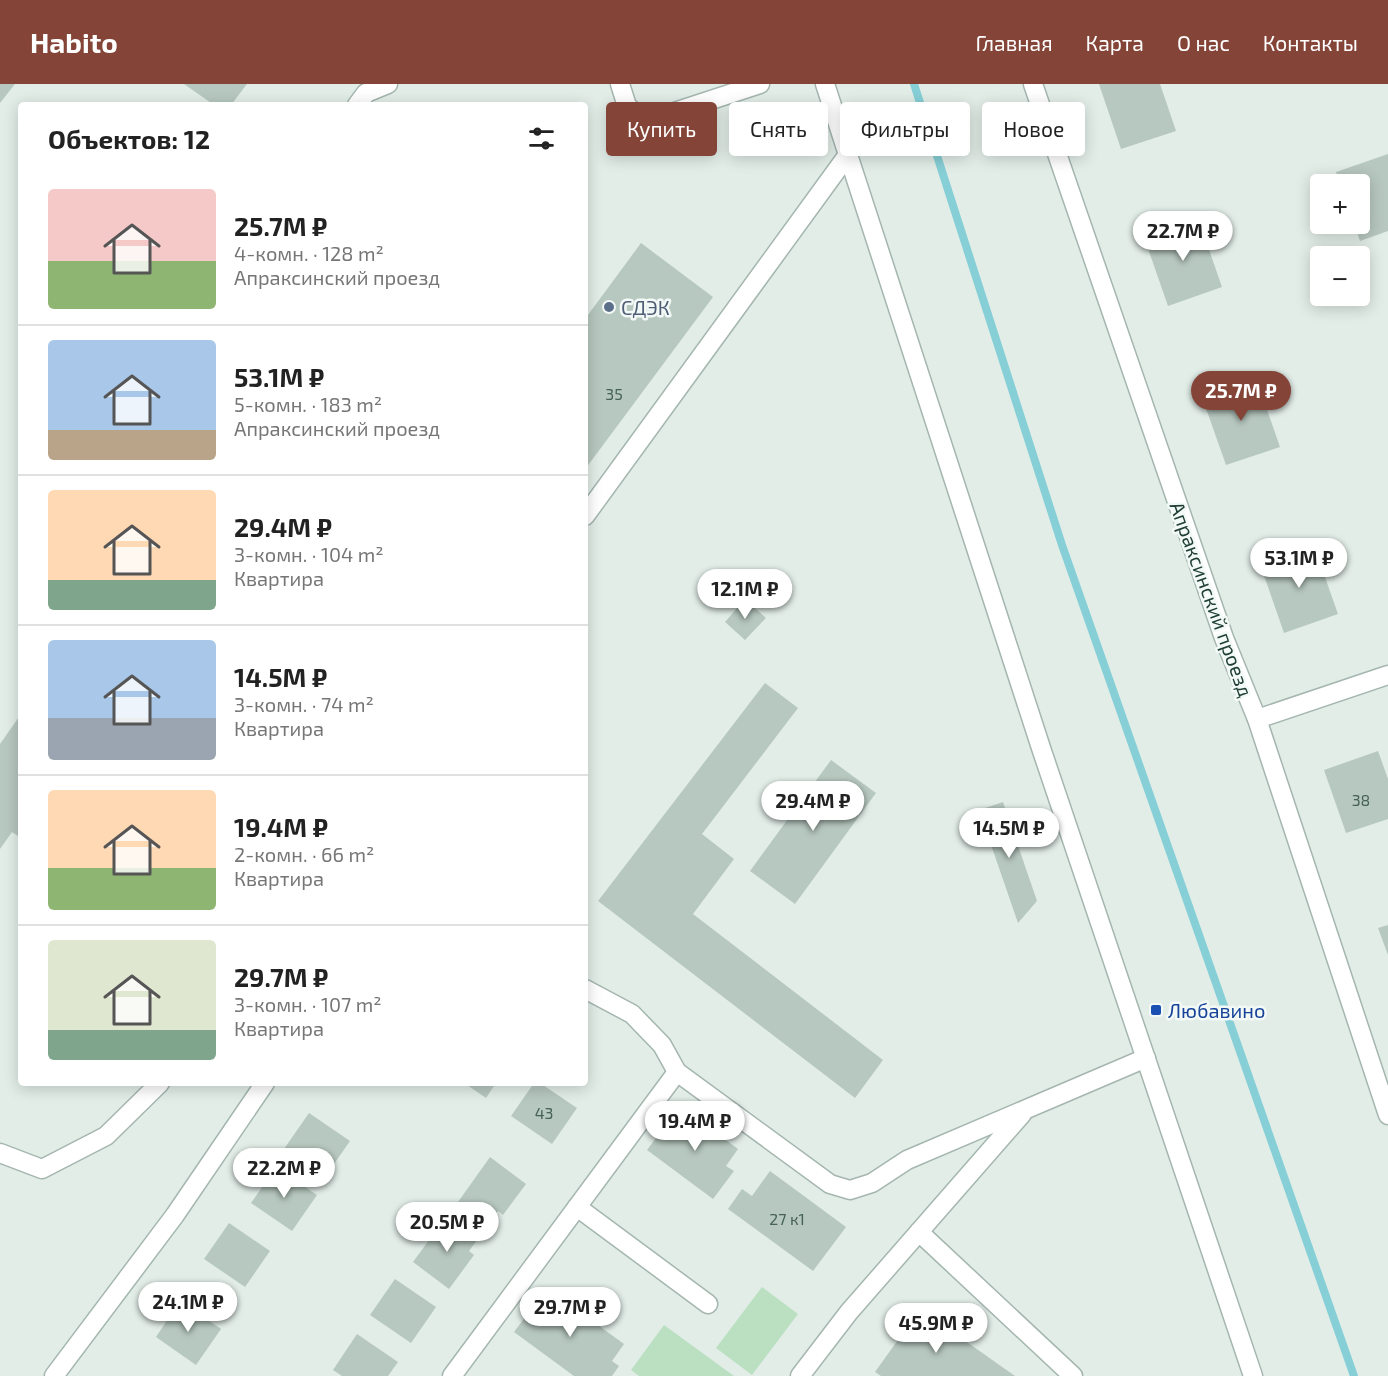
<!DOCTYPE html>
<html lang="ru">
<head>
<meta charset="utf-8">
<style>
	:root { --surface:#fff; --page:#f6f6f6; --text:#222; --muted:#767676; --line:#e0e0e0; --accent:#844538 }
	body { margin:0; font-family:"Exo 2",sans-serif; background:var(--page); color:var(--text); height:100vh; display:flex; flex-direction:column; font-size:22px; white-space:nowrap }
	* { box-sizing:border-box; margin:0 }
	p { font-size:20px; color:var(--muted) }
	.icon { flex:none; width:33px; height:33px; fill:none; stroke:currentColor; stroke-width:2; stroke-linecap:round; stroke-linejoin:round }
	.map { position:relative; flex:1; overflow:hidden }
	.details { position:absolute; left:18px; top:18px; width:570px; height:984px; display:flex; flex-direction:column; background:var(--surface); border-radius:6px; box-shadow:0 3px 15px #0003 }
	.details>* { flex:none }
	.guide { position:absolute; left:606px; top:18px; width:570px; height:54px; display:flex; gap:12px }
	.fabs { position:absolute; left:1310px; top:90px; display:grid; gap:12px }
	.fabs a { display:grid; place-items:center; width:60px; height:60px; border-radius:6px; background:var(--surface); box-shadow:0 3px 15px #0003; font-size:30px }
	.price { position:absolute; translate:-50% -51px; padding:0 14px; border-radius:21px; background:#fff; color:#222; font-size:20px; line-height:39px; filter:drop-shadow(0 2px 3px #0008) }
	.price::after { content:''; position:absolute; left:50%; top:36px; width:18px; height:14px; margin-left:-9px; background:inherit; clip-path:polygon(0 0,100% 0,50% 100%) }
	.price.selected { background:var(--accent); color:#fff }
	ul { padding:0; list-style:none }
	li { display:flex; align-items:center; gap:18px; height:150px; padding:0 30px }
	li+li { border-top:2px solid var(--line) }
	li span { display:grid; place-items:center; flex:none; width:168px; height:120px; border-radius:6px; color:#555 }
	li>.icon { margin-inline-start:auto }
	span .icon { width:72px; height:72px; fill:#fffc; stroke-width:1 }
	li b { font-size:26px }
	h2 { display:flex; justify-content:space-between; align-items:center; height:72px; padding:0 30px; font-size:26px }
	.pill { padding:0 21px; border-radius:6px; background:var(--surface); box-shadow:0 3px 15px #0003; font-size:21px; line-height:54px }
	.pill.selected { background:var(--accent); color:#fff }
	header { display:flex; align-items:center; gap:36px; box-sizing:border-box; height:84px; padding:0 30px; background:var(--accent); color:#fff }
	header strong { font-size:28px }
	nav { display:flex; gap:33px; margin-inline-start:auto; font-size:21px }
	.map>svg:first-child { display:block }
</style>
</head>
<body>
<header>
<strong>Habito</strong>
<nav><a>Главная</a><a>Карта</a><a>О нас</a><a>Контакты</a></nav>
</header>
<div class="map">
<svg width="1388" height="1292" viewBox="0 0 1388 1292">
	<rect width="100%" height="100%" fill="#e2ede8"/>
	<g fill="#bae0c1">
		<polygon points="762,1203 798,1230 752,1291 716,1264"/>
		<polygon points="664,1241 734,1292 639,1292 631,1286"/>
	</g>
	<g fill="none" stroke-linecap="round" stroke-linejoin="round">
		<polyline stroke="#86cfd6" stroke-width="8" points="914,0 1062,461 1354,1292"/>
	</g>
	<g fill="#b7c8c0">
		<polygon points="0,0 15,0 0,19"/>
		<polygon points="184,0 247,0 231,21 214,21"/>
		<polygon points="1099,0 1160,0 1176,47 1121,65"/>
		<polygon points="1388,70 1388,147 1360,157 1354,140 1359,140 1359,100 1340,100 1336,88"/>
		<polygon points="1198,134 1222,203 1168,222 1144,153"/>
		<polygon points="641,159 713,213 586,384 585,235"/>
		<polygon points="1256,294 1280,363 1226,381 1202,313"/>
		<polygon points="1314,462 1338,530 1284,549 1260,480"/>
		<polygon points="745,515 766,534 745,556 725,538"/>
		<polygon points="765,599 798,624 702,750 734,775 693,830 883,976 855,1014 598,817"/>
		<polygon points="21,630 21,754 12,748 0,765 0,660"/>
		<polygon points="1378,667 1388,695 1388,735 1346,749 1324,686"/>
		<polygon points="831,676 876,709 795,820 750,787"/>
		<polygon points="1003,718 1037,817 1018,839 979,726"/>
		<polygon points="1388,841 1388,871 1378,844"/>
		<polygon points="464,999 496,999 486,1014"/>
		<polygon points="534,999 540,999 577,1024 552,1060 511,1032"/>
		<polygon points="680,1022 738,1065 726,1082 734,1087 713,1115 647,1066"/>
		<polygon points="309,1029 350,1057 325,1093 284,1065"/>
		<polygon points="490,1073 526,1100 503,1131 498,1127 488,1140 458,1118"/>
		<polygon points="276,1083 317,1111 292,1147 251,1119"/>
		<polygon points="770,1087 846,1143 813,1187 728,1125 742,1105 752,1112"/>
		<polygon points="446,1133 477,1156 469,1167 474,1171 449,1205 413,1178"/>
		<polygon points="229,1139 270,1167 245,1203 204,1175"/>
		<polygon points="395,1195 436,1223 411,1259 370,1231"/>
		<polygon points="547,1204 624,1260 612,1277 619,1282 612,1292 574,1292 514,1248"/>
		<polygon points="180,1217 221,1245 196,1281 156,1253"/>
		<polygon points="920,1225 1015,1292 881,1292 875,1288"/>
		<polygon points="357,1250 398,1278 388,1292 342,1292 333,1286"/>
	</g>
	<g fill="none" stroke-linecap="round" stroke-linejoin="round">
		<defs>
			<g id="minor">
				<polyline points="620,0 627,22 641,34 656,34 760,0"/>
				<polyline points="825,0 1042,667 1253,1292"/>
				<polyline points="1033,0 1224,554 1257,635 1388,1031"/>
				<polyline points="357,21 366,9 388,0"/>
				<polyline points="585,432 847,72"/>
				<polyline points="1257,635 1388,591"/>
				<polyline points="585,905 632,930 662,961 677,988 830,1100 850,1106 872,1099 907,1076 1146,974"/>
				<polyline points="0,1069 42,1085 106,1052 160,999"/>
				<polyline points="577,1123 708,1220"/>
				<polyline points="919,1148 1073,1292"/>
				<polyline points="54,1292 175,1131 265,999"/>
				<polyline points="452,1292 677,988"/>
				<polyline points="800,1292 849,1228 1022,1030"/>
			</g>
		</defs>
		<use href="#minor" stroke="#a4b6af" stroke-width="21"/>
		<use href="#minor" stroke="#fff" stroke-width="18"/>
	</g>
	<circle fill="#5c6f8a" stroke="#f3f9f6" stroke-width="2" cx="609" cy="223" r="6"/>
	<rect fill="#1a4fb4" stroke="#f3f9f6" stroke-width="2" x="1150" y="920" width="12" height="12" rx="3"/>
	<g text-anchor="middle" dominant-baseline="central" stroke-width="5" stroke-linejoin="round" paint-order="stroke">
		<g font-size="16" fill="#466258">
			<text x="614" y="309">35</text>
			<text x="1361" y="715">38</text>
			<text x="544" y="1028">43</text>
			<text x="787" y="1134">27 к1</text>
		</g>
		<g font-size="20" fill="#4e5e75" stroke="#f3f9f6" text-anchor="start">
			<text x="621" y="223">СДЭК</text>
		</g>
		<g font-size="20" fill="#214035" stroke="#f3f9f6">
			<text transform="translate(1212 515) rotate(70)">Апраксинский проезд</text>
		</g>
		<g font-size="20" fill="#164399" stroke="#f3f9f6" text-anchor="start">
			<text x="1168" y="926">Любавино</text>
		</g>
	</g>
</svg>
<div class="fabs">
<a>+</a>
<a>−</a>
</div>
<b class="price" style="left:1183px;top:178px">22.7M ₽</b>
<b class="price selected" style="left:1241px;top:338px">25.7M ₽</b>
<b class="price" style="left:1299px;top:505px">53.1M ₽</b>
<b class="price" style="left:745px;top:536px">12.1M ₽</b>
<b class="price" style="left:813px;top:748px">29.4M ₽</b>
<b class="price" style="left:1009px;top:775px">14.5M ₽</b>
<b class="price" style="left:695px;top:1068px">19.4M ₽</b>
<b class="price" style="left:284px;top:1115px">22.2M ₽</b>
<b class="price" style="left:447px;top:1169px">20.5M ₽</b>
<b class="price" style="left:188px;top:1249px">24.1M ₽</b>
<b class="price" style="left:570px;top:1254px">29.7M ₽</b>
<b class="price" style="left:936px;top:1270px">45.9M ₽</b>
<div class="guide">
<a class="pill selected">Купить</a>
<a class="pill">Снять</a>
<a class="pill">Фильтры</a>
<a class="pill">Новое</a>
</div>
<section class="details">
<h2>Объектов: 12<svg class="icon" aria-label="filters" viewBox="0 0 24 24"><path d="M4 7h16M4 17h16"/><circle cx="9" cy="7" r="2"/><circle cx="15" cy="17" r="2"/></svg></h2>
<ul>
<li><span style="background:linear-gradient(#f6c9c9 60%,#8fb573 0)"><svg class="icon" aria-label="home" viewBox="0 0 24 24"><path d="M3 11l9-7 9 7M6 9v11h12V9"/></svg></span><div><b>25.7M ₽</b><p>4-комн. · 128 m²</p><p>Апраксинский проезд</p></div></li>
<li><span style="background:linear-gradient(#a9c7e8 75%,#b9a48a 0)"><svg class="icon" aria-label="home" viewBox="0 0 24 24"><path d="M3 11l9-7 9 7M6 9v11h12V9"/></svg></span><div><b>53.1M ₽</b><p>5-комн. · 183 m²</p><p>Апраксинский проезд</p></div></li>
<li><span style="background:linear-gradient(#ffd9b3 75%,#7fa58c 0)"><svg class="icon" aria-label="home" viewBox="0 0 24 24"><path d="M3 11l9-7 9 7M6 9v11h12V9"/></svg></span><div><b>29.4M ₽</b><p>3-комн. · 104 m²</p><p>Квартира</p></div></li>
<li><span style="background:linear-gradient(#a9c7e8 65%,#9aa5b1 0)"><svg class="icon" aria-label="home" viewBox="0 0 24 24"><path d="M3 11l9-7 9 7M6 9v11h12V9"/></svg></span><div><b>14.5M ₽</b><p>3-комн. · 74 m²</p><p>Квартира</p></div></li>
<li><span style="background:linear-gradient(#ffd9b3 65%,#8fb573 0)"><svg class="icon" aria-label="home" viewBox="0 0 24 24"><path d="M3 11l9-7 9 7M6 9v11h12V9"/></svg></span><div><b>19.4M ₽</b><p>2-комн. · 66 m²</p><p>Квартира</p></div></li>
<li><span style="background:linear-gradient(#dfe7d0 75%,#7fa58c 0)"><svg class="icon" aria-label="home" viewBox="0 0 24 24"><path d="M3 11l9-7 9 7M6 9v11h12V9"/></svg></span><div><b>29.7M ₽</b><p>3-комн. · 107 m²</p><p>Квартира</p></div></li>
</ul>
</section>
</div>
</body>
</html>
